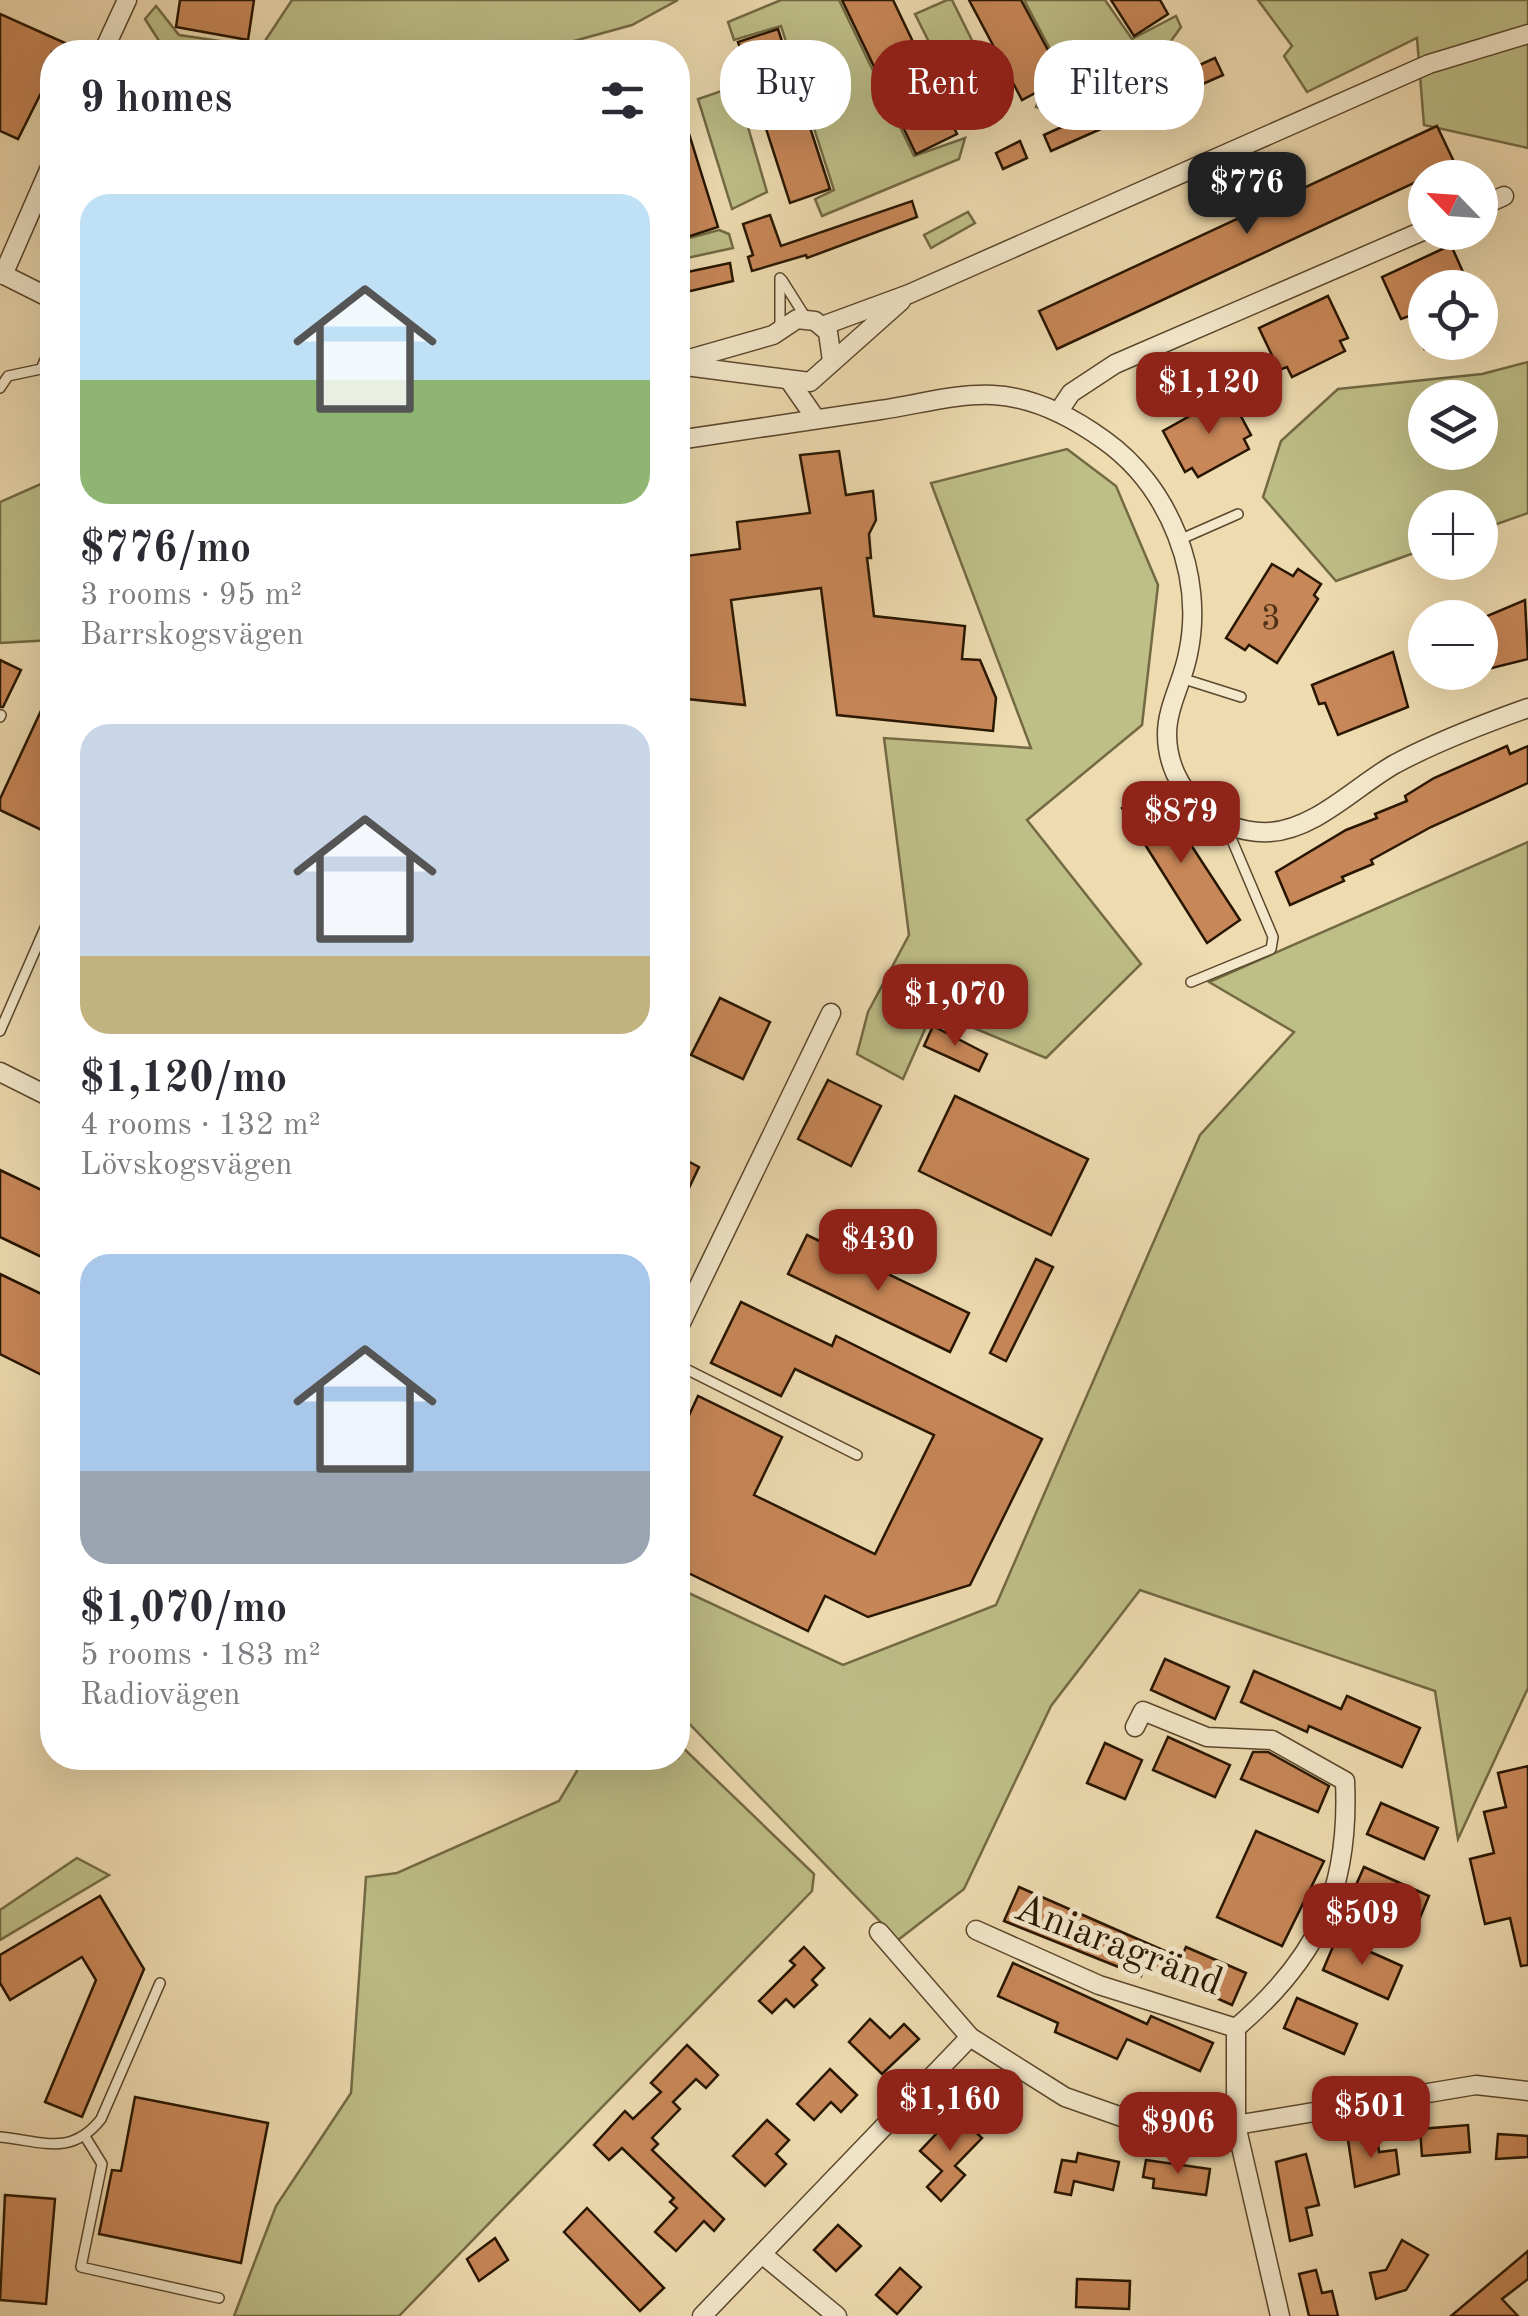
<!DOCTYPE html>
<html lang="en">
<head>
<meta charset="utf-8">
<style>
	:root { --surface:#fff; --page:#f2f2f3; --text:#2b2b33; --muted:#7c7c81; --accent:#8f2418 }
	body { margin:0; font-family:"Old Standard TT",serif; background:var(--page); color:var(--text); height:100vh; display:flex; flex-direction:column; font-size:38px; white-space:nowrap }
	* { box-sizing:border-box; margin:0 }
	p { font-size:32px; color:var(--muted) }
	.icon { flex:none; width:55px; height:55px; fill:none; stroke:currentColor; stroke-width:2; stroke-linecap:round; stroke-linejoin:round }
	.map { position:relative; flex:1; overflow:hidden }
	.side { position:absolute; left:40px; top:40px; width:650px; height:1730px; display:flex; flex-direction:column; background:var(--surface); border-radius:40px; box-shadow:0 10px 40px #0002 }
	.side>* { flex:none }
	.banner { position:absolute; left:720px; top:40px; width:658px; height:90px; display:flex; gap:20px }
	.needle { width:65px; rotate:295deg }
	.buttons { position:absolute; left:1408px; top:160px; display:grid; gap:20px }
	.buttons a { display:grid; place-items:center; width:90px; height:90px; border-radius:50%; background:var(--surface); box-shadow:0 10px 40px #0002; font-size:50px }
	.price { position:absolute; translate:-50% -85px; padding:0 22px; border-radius:20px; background:var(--accent); color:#fff; font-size:32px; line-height:65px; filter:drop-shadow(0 2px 5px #0008) }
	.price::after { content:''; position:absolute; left:50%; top:60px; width:30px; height:22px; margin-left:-15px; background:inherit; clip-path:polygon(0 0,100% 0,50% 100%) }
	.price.on { background:#222; color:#fff }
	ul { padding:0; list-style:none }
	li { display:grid; align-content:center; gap:20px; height:530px; padding:0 40px }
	li span { display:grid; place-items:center; height:310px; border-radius:30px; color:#555 }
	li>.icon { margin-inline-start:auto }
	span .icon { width:180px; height:180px; fill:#fffc; stroke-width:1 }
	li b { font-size:42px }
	h2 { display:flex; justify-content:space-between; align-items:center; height:120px; padding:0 40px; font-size:42px }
	.chip { padding:0 35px; border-radius:40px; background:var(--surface); box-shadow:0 10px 40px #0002; font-size:35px; line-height:90px }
	.chip.on { background:var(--accent); color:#fff }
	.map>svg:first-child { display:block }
</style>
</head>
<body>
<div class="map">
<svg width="1528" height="2316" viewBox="0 0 1528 2316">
	<rect width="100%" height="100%" fill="#eedbb0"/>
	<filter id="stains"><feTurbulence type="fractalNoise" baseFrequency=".002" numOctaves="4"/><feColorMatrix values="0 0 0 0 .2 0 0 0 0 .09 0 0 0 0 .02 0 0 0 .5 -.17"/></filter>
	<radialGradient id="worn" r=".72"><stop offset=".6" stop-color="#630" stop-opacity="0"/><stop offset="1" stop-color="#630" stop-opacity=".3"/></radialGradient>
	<g fill="#bebe87" stroke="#736a44" stroke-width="2.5" fill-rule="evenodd">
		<polygon points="292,0 678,0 632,25 534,52 198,52 163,47 145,19 156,6 179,35 261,47"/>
		<polygon points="781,0 839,0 914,156 965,138 959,159 822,216 815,199 834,190 781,26 734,40 728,22"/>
		<polygon points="947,0 952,0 1001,99 966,116 915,14"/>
		<polygon points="1024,0 1105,0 1132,39 1176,16 1181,27 1166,48 1146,59 1141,74 1056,113 1036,107 1041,93 1066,79"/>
		<polygon points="1258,0 1528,0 1528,148 1424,125 1417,38 1307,92 1284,56 1292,46"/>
		<polygon points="736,86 767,192 732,209 698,99"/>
		<polygon points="968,212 975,223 931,248 924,235"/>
		<polygon points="719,230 729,234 733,248 678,260 678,241"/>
		<path d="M1528 362V513L1480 530V508H1425V549L1336 581 1263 497 1281 441 1338 389 1482 374ZM1425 398H1480V452H1425Z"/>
		<polygon points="1067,449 1116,486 1158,585 1142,725 1027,820 1141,964 1046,1058 933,1011 903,1079 857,1054 868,1012 909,935 884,738 1031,748 931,483"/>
		<polygon points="52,463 52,640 0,643 0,502 41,484"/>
		<polygon points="1528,842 1528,1688 1458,1839 1435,1691 1140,1590 1051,1706 964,1889 898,1940 678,1712 678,1588 843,1665 996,1605 1200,1135 1294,1032 1209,982"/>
		<polygon points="678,1743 814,1874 812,1891 399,2316 234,2316 276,2206 351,2093 366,1877 397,1873 559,1801 577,1771 570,1758 678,1758"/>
		<polygon points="77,1858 109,1875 0,1940 0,1910"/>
	</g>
	<g fill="#c88758" stroke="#281600" stroke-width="2.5">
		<polygon points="180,0 254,0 248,40 176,27"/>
		<polygon points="842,0 893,0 957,134 916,154"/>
		<polygon points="969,0 1021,0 1063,78 1022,100"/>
		<polygon points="1111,0 1160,0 1168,14 1134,36"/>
		<polygon points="0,14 85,52 52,52 52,71 18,139 0,131"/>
		<polygon points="778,29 830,189 790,203 738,42"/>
		<polygon points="1215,58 1223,75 1051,151 1044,135"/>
		<polygon points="681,108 718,227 678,240 678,109"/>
		<polygon points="1437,126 1455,164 1057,349 1039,311"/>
		<polygon points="1020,141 1027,158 1003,169 996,153"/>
		<polygon points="912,201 917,217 807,258 806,255 752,271 748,257 753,255 743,224 770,215 781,246"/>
		<polygon points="1451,245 1470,288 1425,288 1425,350 1409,316 1401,319 1382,277"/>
		<polygon points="730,263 733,281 678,294 678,274"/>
		<polygon points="1328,296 1348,338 1340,341 1345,351 1292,377 1287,367 1279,370 1259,328"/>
		<polygon points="1229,394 1251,435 1244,439 1249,449 1198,477 1192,468 1185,472 1163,431"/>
		<polygon points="839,451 846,495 873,491 876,520 869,534 871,558 867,558 874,616 965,626 962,659 980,660 996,698 993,731 837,715 821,588 731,600 745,705 678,698 678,557 740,549 737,522 810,513 800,455"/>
		<polygon points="1272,564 1293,576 1298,569 1321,584 1314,595 1318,599 1277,663 1249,645 1245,650 1226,638"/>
		<polygon points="1525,600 1528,659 1480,671 1480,619"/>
		<polygon points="1393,652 1408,707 1338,735 1325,703 1319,704 1312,685"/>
		<polygon points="0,660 21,670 3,707 0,707"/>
		<polygon points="52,687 52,835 0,810 0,799"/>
		<polygon points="1507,746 1510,754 1528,746 1528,783 1431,827 1371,860 1373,864 1342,877 1344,881 1290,905 1276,872 1346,830 1377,818 1375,814 1407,801 1405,796 1434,778"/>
		<polygon points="1147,789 1154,801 1159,796 1240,920 1207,943 1122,808"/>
		<polygon points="720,998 770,1022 743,1079 691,1055"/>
		<polygon points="933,1026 987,1054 979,1071 924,1046"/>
		<polygon points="828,1080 881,1106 851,1166 798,1139"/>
		<polygon points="955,1096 1088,1159 1051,1235 919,1171"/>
		<polygon points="678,1156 699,1167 678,1211"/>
		<polygon points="0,1170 52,1195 52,1262 0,1237"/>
		<polygon points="807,1235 969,1313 950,1352 788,1274"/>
		<polygon points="1036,1259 1053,1267 1006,1361 990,1353"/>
		<polygon points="0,1274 52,1299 52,1380 0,1354"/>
		<polygon points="741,1302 832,1346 836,1336 1042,1439 970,1585 868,1617 825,1596 808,1631 678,1568 678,1439 698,1396 782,1437 754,1495 875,1554 934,1435 795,1369 781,1396 711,1363"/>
		<polygon points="1165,1659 1229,1687 1215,1719 1151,1690"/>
		<polygon points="1254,1671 1341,1709 1347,1696 1420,1728 1402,1767 1309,1726 1307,1732 1241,1702"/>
		<polygon points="1168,1737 1230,1765 1215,1797 1153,1770"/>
		<polygon points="1105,1743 1142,1760 1125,1799 1087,1783"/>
		<polygon points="1253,1752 1268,1752 1329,1786 1318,1812 1241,1779"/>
		<polygon points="1528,1766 1528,1965 1521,1966 1510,1918 1485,1924 1470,1859 1494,1853 1484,1812 1506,1807 1498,1773"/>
		<polygon points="1381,1803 1438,1828 1424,1859 1367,1834"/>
		<polygon points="1256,1831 1324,1861 1282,1946 1217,1917"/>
		<polygon points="1364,1867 1429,1896 1414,1932 1348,1903"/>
		<polygon points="1019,1887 1181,1958 1186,1947 1246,1973 1232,2005 1145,1966 1141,1976 1004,1921"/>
		<polygon points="100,1896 144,1969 82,2117 45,2102 96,1980 82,1957 10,2000 0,1983 0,1955"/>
		<polygon points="1337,1937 1402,1966 1388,1999 1323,1970"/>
		<polygon points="804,1947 824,1968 812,1980 817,1985 794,2007 786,1999 772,2013 759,2001 795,1965 790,1961"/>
		<polygon points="1013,1963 1147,2024 1151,2016 1213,2043 1200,2071 1127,2039 1117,2059 1055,2032 1058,2023 998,1996"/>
		<polygon points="1297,1998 1357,2024 1344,2054 1284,2028"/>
		<polygon points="870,2019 890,2038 904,2024 919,2039 882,2074 849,2042"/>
		<polygon points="687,2045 718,2075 706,2088 696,2079 673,2102 680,2109 652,2138 658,2144 652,2150 724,2219 714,2231 704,2221 676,2251 655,2232 677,2208 670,2202 674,2198 622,2148 609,2160 594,2145 625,2111 633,2119 661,2092 651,2083"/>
		<polygon points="830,2069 857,2095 841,2112 831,2102 814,2120 797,2104"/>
		<polygon points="135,2097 268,2123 241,2263 99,2234 112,2170 121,2171"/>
		<polygon points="956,2113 982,2138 955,2166 965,2175 941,2201 927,2187 942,2171 920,2151"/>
		<polygon points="767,2120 789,2140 776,2154 786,2164 765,2186 733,2156"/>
		<polygon points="1468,2125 1470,2152 1422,2156 1420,2129"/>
		<polygon points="1498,2134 1528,2136 1528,2157 1496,2159"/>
		<polygon points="1377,2136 1379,2152 1396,2150 1399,2174 1355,2187 1348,2140"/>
		<polygon points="1078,2153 1119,2162 1113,2190 1074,2181 1071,2195 1055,2192 1062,2160 1076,2162"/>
		<polygon points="1306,2154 1319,2205 1306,2208 1312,2235 1290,2241 1276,2162"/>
		<polygon points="1146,2160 1210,2169 1206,2195 1153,2188 1154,2179 1143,2177"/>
		<polygon points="5,2195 55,2199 46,2304 0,2300"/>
		<polygon points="587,2208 664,2288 640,2311 564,2232"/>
		<polygon points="838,2225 861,2246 836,2271 814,2250"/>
		<polygon points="495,2238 508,2260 479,2281 467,2259"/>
		<polygon points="1402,2240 1428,2255 1406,2290 1376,2299 1370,2273 1386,2270"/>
		<polygon points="1528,2251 1528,2279 1502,2299 1518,2316 1451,2316"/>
		<polygon points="900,2268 921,2287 897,2314 876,2295"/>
		<polygon points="1316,2270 1322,2293 1332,2291 1338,2316 1309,2316 1299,2274"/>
		<polygon points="1077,2279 1130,2281 1129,2309 1076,2307"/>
	</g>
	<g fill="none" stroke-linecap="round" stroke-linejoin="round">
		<defs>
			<g id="lane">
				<polyline points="782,280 806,318"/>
				<polyline points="780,327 780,278"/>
				<polyline points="0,388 8,376 41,369 52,344"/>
				<polyline points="1179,540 1238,514"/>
				<polyline points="1181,678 1241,697"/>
				<polyline points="0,717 1,715"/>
				<polyline points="1191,982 1271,949 1273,937 1226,826"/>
				<polyline points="0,1031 52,912"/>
				<polyline points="678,1365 857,1455"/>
				<path d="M0 2137C42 2141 71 2157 101 2119L160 1983"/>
				<polyline points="86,2138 102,2164 81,2267 219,2298"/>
			</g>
			<g id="street">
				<polyline points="103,52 127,0"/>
				<polyline points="1480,207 1504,196"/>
				<polyline points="0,273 52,299"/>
				<polyline points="3,275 52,163"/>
				<polyline points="822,326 909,294 1429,64 1528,34"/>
				<polyline points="682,361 773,335 797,319 815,321 828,332 832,361"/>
				<polyline points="678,365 810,382 901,301"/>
				<polyline points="789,380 816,419"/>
				<polyline points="1059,411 1071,393 1115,364 1425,230"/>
				<path d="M678 440C745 430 813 420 880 410 916 405 957 393 993 395 1033 397 1072 417 1104 440 1169 486 1205 575 1188 654 1183 681 1167 707 1167 734 1167 790 1215 835 1270 832 1316 829 1356 786 1395 764 1438 741 1483 724 1528 708"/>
				<polyline points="0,1072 52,1098"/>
				<polyline points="678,1329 831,1013"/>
				<path d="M976 1930 1099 1985 1236 2028C1319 1957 1350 1889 1345 1781L1272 1740 1207 1737 1143 1711 1135 1727"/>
				<polyline points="879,1932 970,2037"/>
				<polyline points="1236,2028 1236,2125 1280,2316"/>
				<polyline points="763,2255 837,2316"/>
				<polyline points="702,2316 970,2037 1065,2097 1139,2123 1236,2125 1476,2085 1528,2091"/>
			</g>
		</defs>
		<use href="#lane" stroke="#5a472c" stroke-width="12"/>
		<use href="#street" stroke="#5a472c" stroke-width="21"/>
		<use href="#lane" stroke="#f4e8cc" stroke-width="9"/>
		<use href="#street" stroke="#f4e8cc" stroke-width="18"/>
	</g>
	<g text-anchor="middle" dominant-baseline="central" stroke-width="10" stroke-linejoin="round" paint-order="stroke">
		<g font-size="35" fill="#503216">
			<text x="1271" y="619">3</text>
		</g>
		<g font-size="40" fill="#281600" stroke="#f4e8cc">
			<text transform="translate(1118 1947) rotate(21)">Aniaragränd</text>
		</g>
	</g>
	<rect width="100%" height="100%" filter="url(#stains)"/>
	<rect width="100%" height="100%" fill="url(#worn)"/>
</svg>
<div class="buttons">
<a><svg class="needle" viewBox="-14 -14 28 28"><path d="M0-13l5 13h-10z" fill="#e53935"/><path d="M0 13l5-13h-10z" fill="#7c7c81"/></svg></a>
<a><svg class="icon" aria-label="locate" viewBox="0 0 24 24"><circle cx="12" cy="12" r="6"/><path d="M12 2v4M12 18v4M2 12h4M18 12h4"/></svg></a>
<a><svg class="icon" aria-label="layers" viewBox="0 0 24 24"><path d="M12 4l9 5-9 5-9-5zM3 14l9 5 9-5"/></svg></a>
<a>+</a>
<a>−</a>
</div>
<b class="price on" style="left:1247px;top:237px">$776</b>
<b class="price" style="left:1209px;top:437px">$1,120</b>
<b class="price" style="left:1181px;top:866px">$879</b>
<b class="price" style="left:955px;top:1049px">$1,070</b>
<b class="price" style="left:878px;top:1294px">$430</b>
<b class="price" style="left:1362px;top:1968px">$509</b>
<b class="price" style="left:950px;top:2154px">$1,160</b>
<b class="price" style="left:1371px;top:2161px">$501</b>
<b class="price" style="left:1178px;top:2177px">$906</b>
<div class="banner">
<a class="chip">Buy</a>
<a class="chip on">Rent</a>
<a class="chip">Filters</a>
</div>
<section class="side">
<h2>9 homes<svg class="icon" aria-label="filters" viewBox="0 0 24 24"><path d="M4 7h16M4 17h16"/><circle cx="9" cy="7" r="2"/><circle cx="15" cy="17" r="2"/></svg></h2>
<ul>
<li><span style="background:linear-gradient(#bfe0f5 60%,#8fb573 0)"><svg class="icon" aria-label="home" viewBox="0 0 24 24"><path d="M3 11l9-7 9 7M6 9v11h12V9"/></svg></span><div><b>$776/mo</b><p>3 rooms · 95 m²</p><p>Barrskogsvägen</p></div></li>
<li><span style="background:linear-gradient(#c9d6e8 75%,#c2b280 0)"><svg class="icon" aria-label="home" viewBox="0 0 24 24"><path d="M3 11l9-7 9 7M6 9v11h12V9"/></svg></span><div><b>$1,120/mo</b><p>4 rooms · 132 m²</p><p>Lövskogsvägen</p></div></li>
<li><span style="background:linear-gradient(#a9c7e8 70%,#9aa5b1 0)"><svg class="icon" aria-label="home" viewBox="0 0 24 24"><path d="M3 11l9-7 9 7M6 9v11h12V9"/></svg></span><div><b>$1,070/mo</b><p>5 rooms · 183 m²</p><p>Radiovägen</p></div></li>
</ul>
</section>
</div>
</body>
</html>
